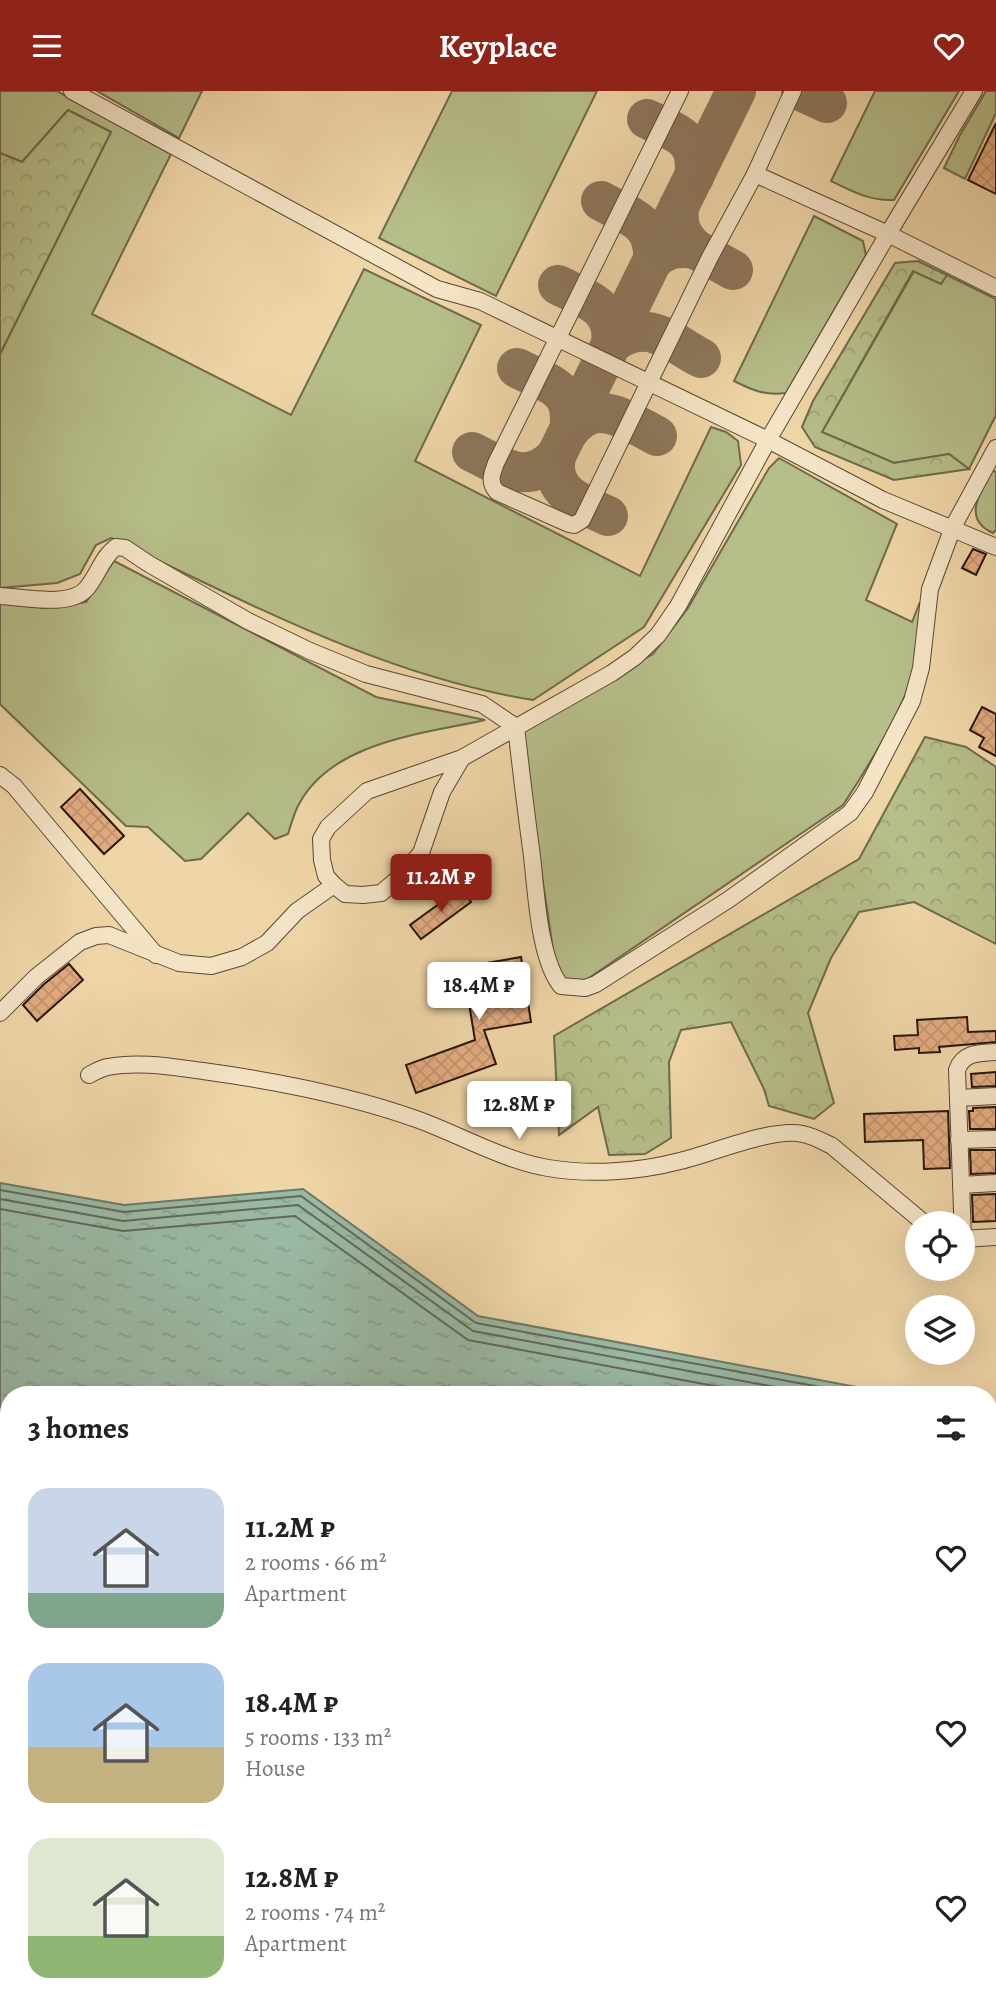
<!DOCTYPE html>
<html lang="en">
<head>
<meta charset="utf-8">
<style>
	:root { --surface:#fff; --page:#f6f6f6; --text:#222; --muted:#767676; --accent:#8f2418 }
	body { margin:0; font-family:Alegreya,serif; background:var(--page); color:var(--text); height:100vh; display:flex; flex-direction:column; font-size:26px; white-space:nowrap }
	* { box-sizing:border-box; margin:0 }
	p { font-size:23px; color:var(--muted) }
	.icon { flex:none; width:38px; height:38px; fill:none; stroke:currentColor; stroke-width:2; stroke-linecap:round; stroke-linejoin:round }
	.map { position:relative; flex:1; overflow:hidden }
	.details { position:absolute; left:0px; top:1295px; width:998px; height:625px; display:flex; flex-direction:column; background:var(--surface); border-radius:28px 28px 0 0; box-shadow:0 7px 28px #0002 }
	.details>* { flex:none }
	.fabs { position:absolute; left:905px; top:1120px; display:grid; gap:14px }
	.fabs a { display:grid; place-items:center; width:70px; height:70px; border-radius:50%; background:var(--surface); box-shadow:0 7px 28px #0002; font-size:35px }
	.price { position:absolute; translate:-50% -60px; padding:0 16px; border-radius:7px; background:#fff; color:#222; font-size:23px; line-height:46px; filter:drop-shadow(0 2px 4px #0008) }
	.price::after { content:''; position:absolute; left:50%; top:42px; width:21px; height:16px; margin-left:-10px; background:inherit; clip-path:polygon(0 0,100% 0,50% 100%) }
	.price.active { background:var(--accent); color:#fff }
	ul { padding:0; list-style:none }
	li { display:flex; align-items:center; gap:21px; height:175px; padding:0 28px }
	li span { display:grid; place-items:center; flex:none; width:196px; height:140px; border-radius:21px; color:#555 }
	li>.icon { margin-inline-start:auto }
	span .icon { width:84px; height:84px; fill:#fffc; stroke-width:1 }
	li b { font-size:30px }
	h2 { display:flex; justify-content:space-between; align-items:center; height:84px; padding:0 28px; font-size:30px }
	header { display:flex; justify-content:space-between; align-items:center; height:91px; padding:0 28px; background:var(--accent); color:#fff; font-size:32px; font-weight:700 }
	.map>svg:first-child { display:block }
</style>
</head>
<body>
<header><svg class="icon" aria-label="menu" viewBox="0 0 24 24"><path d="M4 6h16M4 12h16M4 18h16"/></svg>Keyplace<svg class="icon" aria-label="heart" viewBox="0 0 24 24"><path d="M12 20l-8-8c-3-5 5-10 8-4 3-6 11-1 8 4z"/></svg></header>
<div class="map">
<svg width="996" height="1919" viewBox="0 0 996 1919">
	<defs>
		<pattern id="forest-crowns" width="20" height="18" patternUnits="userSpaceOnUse" patternTransform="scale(1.75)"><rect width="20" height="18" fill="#b6be89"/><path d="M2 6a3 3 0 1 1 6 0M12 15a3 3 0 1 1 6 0" fill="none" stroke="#9ca375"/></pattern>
		<pattern id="water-ripples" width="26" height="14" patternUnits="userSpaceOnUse" patternTransform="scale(1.75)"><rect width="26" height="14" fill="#9ab9a4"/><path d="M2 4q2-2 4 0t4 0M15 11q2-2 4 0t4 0" fill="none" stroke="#859e8c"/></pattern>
		<pattern id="building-cross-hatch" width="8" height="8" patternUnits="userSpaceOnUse" patternTransform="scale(1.75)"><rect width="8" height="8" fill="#e3ac80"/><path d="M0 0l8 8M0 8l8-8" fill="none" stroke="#c3936d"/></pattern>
	</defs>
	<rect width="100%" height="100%" fill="#efd6a7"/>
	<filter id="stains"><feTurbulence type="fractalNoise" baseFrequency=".00286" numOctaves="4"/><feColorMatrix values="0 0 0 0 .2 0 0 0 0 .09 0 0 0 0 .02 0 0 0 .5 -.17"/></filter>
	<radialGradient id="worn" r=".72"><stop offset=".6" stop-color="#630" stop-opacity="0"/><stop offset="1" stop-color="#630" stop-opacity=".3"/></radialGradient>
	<g fill="#b6be89" stroke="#6f6a4c" stroke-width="2">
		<path d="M0 0H57L171 63 92 223 291 324 364 178 481 234 415 370 640 485 711 336 726 341 738 350 741 374 644 536 533 609C383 585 247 511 111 447L96 454 80 483 57 492 0 497V263L111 41 68 19 22 71 0 62Z"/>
		<polygon points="97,0 202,0 179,47"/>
		<polygon points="452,0 597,0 496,205 379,147"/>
		<path d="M875 0H959L894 109C870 110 853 101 831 90Z"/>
		<polygon points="986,0 996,0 996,22 965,88 944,77 960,44"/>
		<path d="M814 125 863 150 866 164 786 302C765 305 752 299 734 290Z"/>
		<polygon points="914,180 940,192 947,184 996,208 996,324 969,378 949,363 894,372 822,341"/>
		<path d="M779 367 897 433 866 509 912 531 920 511C920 523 922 536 921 549 917 598 870 673 843 714L583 891 569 892 556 878 520 639 653 563 688 517 769 377Z"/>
		<path d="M992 379 996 381V439L993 442C961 428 981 400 992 379Z"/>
		<path d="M114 470 376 606 485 629C423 643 333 650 299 713 294 722 291 734 288 743L275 748 248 722 201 768 185 770 148 736 126 735 0 613V509L44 517 86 511Z"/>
	</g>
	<g fill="url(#forest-crowns)" stroke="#6f6a4c" stroke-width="2">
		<polygon points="68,19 111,41 0,263 0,62 22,71"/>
		<polygon points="918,170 947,184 941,193 913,180 822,341 894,372 949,363 969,378 894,389 815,356 802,336 813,310 895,172"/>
		<polygon points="925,646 966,656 996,676 996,853 914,811 859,821 831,867 808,922 834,1012 814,1028 769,1015 764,998 731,931 681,939 669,971 671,1047 645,1063 609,1064 598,1016 559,1044 554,945 859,768"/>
	</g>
	<g fill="url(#water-ripples)" stroke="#6c7868" stroke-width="2">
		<polygon points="0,1092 124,1114 303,1098 478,1225 899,1304 9,1304 9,1414 0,1411"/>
		<polygon points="989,1321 996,1323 996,1572 989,1573"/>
	</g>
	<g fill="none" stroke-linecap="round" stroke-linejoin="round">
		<g stroke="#616859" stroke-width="2">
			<polyline points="0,1099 124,1121 301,1105 476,1232 863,1304"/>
			<polyline points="0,1108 123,1130 298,1114 473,1240 818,1304"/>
			<polyline points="0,1118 123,1140 295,1125 468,1249 763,1304"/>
		</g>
		<g stroke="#8c765a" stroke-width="40">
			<polyline points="801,0 827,12"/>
			<path d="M647 28C677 42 700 47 694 86"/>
			<path d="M601 110C630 126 655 130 653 169 666 158 677 155 695 158 681 145 677 134 679 115"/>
			<polyline points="695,158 733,179"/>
			<path d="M558 194C586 208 616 216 611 253 646 226 668 249 701 267"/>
			<path d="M517 277C549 293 576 297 569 340 596 305 626 329 657 345"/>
			<path d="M472 361C504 376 527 396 556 365 549 402 580 412 608 425"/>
			<polyline points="556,365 736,0"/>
		</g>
	</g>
	<g fill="url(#building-cross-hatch)" stroke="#28160e" stroke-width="2">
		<polygon points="996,32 996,103 968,89"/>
		<polygon points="973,458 986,463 976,484 962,477"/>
		<polygon points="982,616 996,623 996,665 979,656 984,647 970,639"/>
		<polygon points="80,698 124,745 104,763 61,716"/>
		<polygon points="461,797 471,811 421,848 410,834"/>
		<polygon points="521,866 531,931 484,939 496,973 416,1002 406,974 475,949 463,876"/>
		<polygon points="69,873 83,889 37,930 23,914 43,894"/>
		<polygon points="967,926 968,941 996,940 996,951 939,956 940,961 919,962 919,957 895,959 894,945 918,944 917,929"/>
		<polygon points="996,981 996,995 972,996 971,983"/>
		<polygon points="996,1016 996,1038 970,1038 969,1020 973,1020 973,1017"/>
		<polygon points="948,1020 950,1077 924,1078 923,1049 865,1051 864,1023"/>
		<polygon points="970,1059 996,1059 996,1082 971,1083"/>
		<polygon points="996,1103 996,1130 973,1131 972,1104"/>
	</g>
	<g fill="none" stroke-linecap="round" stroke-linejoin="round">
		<defs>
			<g id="minor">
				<polyline points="72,0 437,198 480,210 768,349 883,409 996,456"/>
				<path d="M680 0 496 372C492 383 488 391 497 401L569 433 574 434 582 429 710 166 755 83 793 0"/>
				<polyline points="974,0 888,143 996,197"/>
				<path d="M0 505C23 506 71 517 87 497 98 484 102 466 116 456L125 457 149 473 248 530 310 560 366 583 482 613 516 636C521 679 526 722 532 765 536 800 539 868 561 895L585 897 596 893 728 809 850 722 865 701 912 610 921 577 930 498 953 436 996 357"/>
				<polyline points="462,667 442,701 421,762 399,787 381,802 363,804 345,803 334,794 326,785 322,769 321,748 328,736 367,700 462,667 612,582 635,566 658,544 678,515 768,349 888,143 755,83"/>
				<polyline points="0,684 14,695 156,864"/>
				<polyline points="0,922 36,886 80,851 96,845 109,844 179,872 211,875 242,866 267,852 297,820 334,794"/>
				<path d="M89 984C95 981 101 977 108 976 139 970 172 976 203 980 276 990 350 1004 419 1029 462 1045 503 1069 548 1077 590 1084 638 1081 680 1070 711 1063 772 1036 803 1043 813 1045 822 1050 832 1055L924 1132"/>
				<polyline points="958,1007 996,1005"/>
				<polyline points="959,1049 996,1048"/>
				<polyline points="961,1094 996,1092"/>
				<polyline points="962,1148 996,1146"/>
				<path d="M963 1148 957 979C963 961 980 962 996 961"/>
				<polyline points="0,1469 9,1467"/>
				<polyline points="0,1515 9,1513"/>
				<polyline points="0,1525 9,1556"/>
				<polyline points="0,1676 9,1673"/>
				<polyline points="0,1867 9,1864"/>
				<polyline points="120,1911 123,1919"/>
			</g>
		</defs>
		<use href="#minor" stroke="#5a4634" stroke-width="18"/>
		<use href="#minor" stroke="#f5e4c6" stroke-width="16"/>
	</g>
	<rect width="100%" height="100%" filter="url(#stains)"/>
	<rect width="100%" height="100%" fill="url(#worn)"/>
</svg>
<div class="fabs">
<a><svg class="icon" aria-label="locate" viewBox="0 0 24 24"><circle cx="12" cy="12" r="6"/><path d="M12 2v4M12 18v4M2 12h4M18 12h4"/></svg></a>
<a><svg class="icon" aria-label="layers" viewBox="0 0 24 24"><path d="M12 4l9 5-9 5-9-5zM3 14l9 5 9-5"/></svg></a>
</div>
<b class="price active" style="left:441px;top:823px">11.2M ₽</b>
<b class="price" style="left:479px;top:931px">18.4M ₽</b>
<b class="price" style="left:519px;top:1050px">12.8M ₽</b>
<section class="details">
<h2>3 homes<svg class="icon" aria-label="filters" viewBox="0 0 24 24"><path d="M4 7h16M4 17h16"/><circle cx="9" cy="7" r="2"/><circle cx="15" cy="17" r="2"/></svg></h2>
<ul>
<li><span style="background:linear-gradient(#c9d6e8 75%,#7fa58c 0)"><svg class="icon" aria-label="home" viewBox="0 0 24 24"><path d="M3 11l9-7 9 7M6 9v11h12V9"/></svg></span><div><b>11.2M ₽</b><p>2 rooms · 66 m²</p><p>Apartment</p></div><svg class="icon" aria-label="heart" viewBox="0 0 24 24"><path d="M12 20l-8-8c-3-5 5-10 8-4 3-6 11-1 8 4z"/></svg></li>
<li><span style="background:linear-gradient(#a9c7e8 60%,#c2b280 0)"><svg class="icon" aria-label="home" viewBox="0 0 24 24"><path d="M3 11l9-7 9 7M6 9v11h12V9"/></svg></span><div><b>18.4M ₽</b><p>5 rooms · 133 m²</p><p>House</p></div><svg class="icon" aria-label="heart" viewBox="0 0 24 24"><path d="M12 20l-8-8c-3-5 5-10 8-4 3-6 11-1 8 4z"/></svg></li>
<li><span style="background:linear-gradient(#dfe7d0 70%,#8fb573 0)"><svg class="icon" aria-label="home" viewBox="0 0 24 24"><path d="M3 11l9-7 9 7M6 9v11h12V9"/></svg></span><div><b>12.8M ₽</b><p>2 rooms · 74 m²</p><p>Apartment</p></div><svg class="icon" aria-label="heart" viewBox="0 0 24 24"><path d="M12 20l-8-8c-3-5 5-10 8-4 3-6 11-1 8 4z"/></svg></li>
</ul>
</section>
</div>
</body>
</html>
